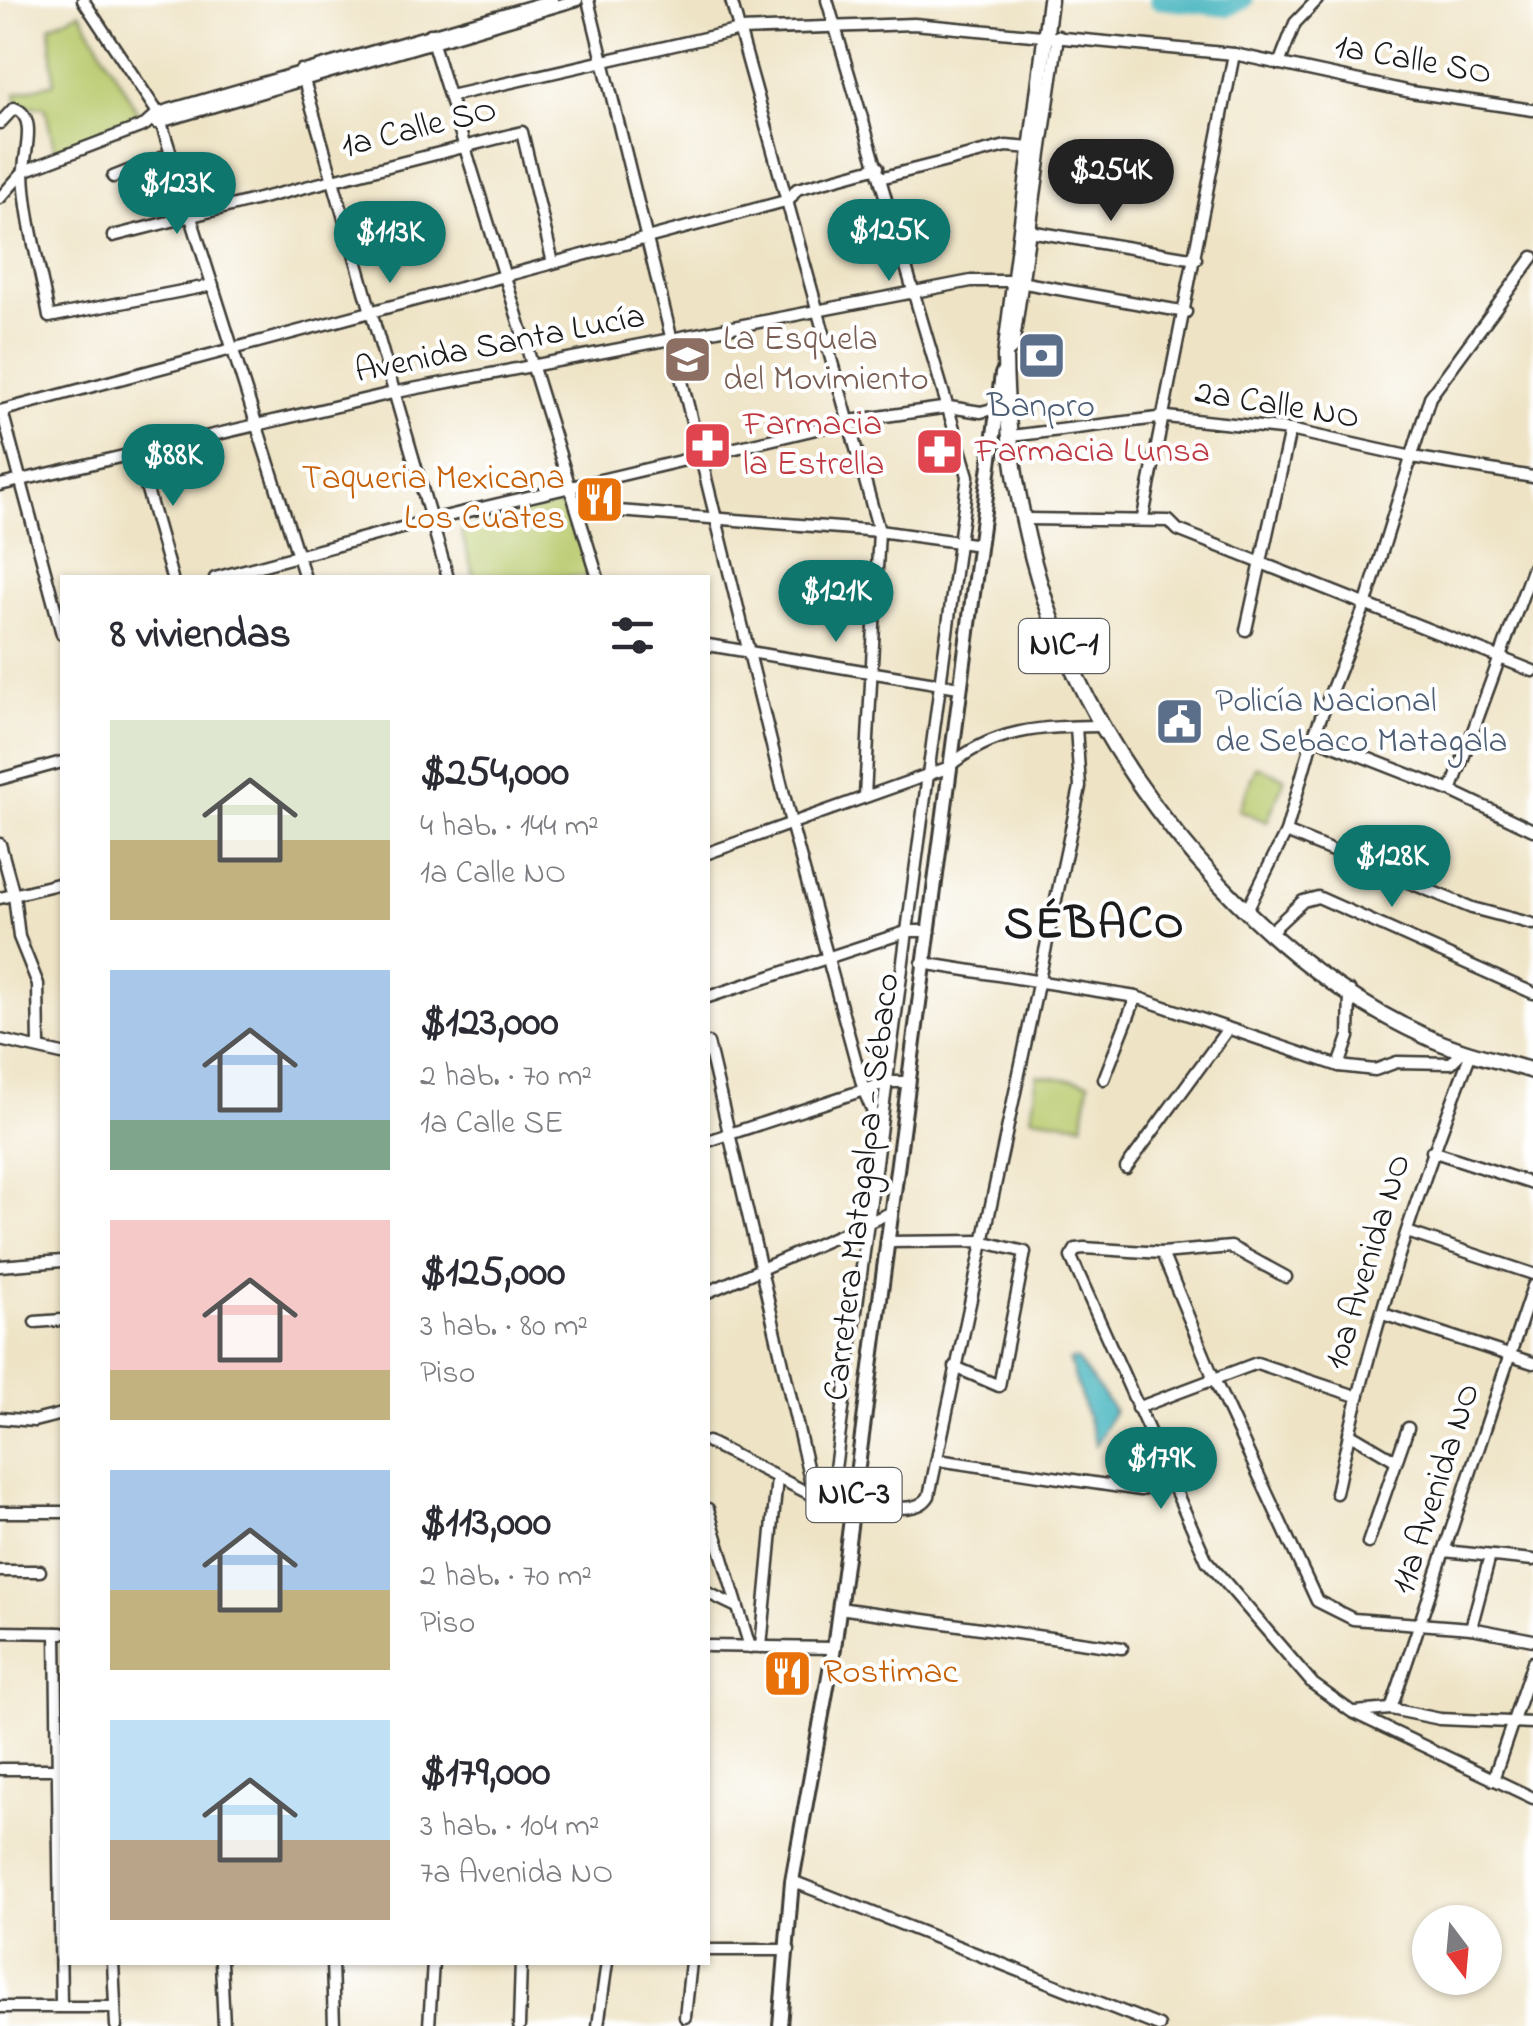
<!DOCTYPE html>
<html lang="es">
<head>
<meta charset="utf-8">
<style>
	:root { --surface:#fff; --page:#f2f2f3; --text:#2b2b33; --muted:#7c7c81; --accent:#0f766e }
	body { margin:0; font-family:"Indie Flower",sans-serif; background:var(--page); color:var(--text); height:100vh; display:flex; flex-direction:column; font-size:38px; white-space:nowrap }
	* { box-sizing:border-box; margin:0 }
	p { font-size:32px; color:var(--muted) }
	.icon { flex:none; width:55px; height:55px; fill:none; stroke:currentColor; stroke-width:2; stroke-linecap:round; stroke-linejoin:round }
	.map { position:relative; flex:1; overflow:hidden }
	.side { position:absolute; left:60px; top:575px; width:650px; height:1390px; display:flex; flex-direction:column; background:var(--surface); border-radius:0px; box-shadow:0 2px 8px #0004 }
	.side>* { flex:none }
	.needle { width:65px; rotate:164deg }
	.controls { position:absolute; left:1412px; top:1905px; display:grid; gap:20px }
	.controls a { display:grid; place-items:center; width:90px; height:90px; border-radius:50%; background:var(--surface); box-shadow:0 2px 8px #0004; font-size:50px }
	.price { position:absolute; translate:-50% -85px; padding:0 22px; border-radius:35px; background:var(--accent); color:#fff; font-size:32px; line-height:65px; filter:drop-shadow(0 2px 5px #0008) }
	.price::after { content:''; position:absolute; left:50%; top:60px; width:30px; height:22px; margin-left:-15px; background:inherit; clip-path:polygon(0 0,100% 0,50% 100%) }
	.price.selected { background:#222; color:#fff }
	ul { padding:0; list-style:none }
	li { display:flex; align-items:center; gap:30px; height:250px; padding:0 50px }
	li span { display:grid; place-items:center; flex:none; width:280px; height:200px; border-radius:0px; color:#555 }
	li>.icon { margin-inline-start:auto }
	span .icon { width:120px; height:120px; fill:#fffc; stroke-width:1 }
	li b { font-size:42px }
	h2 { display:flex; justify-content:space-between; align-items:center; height:120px; padding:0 50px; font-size:42px }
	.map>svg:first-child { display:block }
</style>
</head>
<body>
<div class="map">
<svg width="1533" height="2026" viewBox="0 0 1533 2026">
	<rect width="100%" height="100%" fill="#fff"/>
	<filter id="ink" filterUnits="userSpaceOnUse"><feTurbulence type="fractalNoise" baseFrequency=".01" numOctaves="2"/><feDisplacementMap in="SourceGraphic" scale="20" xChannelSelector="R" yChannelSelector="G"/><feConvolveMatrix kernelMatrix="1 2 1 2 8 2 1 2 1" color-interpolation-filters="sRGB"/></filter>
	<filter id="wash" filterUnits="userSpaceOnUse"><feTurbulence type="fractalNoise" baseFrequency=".0048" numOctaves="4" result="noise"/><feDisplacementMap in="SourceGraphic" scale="40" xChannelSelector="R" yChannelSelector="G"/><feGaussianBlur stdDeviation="2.25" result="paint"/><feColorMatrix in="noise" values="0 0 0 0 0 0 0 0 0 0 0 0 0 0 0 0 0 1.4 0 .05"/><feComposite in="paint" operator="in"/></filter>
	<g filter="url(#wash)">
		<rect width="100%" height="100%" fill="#eee3c5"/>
		<g fill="#b8c96c" stroke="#6a7244" stroke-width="2.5">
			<polygon points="80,12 143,121 56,157 45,107 16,106 16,93 54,83 50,26"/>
			<polygon points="554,505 571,510 591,577 474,577 461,531 521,510"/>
			<polygon points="1256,766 1285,778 1267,822 1239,810"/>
			<polygon points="1037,1075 1089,1082 1083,1124 1031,1117"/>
		</g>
		<polygon fill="#46b5bf" stroke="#31686e" stroke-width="2.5" points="1076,1359 1114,1410 1096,1445 1069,1360"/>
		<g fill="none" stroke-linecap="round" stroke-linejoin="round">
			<polyline stroke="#46b5bf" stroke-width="18" points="1158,0 1227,8 1244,0"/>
		</g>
	</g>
	<g filter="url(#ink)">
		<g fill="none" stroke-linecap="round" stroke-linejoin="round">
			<defs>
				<g id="minor">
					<polyline points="83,0 158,113 305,578"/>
					<polyline points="588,0 791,823 864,1091 880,1129"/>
					<polyline points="731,0 879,531 865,796"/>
					<polyline points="827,0 968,476 830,1506"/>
					<polyline points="430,34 598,578"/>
					<polyline points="1279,64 1295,23 1317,0"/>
					<polyline points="301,70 448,578"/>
					<polyline points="450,96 740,30 914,24 1234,54 1411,92 1533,110"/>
					<path d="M0 123 14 108C38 116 24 152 24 171 25 219 41 270 49 317L213 285"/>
					<polyline points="156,123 577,0"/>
					<polyline points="113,177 171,154"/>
					<polyline points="880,178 1006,146 1031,148"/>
					<polyline points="0,198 24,171 145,125 158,113 552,0"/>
					<polyline points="1029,231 1196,259"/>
					<polyline points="113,236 522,132 553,263"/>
					<polyline points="1006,354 1013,348 1058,36"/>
					<polyline points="0,411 789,200 797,189 878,167"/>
					<polyline points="2,411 62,634"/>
					<polyline points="1011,436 1166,417 1290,430 1412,457 1533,477"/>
					<polyline points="136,451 172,578"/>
					<polyline points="0,485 397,392 971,281 1014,281 1186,312"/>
					<polyline points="579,508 879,531 980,545"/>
					<polyline points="1143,517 1234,54"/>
					<polyline points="1025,519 1169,521 1178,530 1533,671"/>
					<polyline points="215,578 431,520 850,421 949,407 981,412 996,408"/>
					<polyline points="1246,630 1290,430"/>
					<polyline points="708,645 959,687"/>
					<polyline points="1313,737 1451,791 1533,830"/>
					<polyline points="0,779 62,762"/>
					<polyline points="1451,791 1533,567"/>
					<polyline points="1286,832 1472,908 1533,924"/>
					<polyline points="0,844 14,895 19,937 38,984 39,1047"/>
					<path d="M708 853 947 768C994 727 1043 727 1103 726"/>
					<polyline points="0,898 62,883"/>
					<polyline points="1246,912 1286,832 1313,737 1366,603 1430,397 1533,257"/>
					<polyline points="1269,933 1303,901 1318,897 1533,993"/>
					<polyline points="922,963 1136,997 1339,1066 1375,1070 1397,1062 1451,1063 1463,1051"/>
					<polyline points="708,997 909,931 926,931"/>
					<polyline points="0,1040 62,1054"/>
					<polyline points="708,1043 814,1497"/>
					<polyline points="1339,1066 1349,1037 1350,991"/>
					<polyline points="1104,1079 1136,997"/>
					<polyline points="708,1141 888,1082 906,1082"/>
					<polyline points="1432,1151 1533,1184"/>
					<polyline points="1126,1168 1227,1030"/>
					<polyline points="1407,1232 1533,1274"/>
					<polyline points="886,1242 981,1241 1025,1252 999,1386 955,1367"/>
					<polyline points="1162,1253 1214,1379 1317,1601 1353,1619 1471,1628 1533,1640"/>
					<polyline points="0,1266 62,1261"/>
					<polyline points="1286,1277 1231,1247 1162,1253 1084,1248 1076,1249 1071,1257 1207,1561 1313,1684 1352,1712 1533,1798"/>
					<polyline points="708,1292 890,1213"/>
					<polyline points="1383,1314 1533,1363"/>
					<polyline points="35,1322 62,1320"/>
					<polyline points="1137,1408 1257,1363 1356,1396"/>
					<polyline points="0,1418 34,1421 62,1414"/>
					<polyline points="1349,1433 1395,1460"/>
					<polyline points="708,1442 851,1515"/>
					<polyline points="938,1460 1141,1490 1168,1481"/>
					<path d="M1336 1493C1367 1343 1415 1196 1471 1053"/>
					<path d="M853 1500C876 1503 916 1518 929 1496L1080 787 1076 727"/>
					<polyline points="708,1509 750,1647"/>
					<polyline points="0,1512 62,1512"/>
					<polyline points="1368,1543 1408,1428"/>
					<polyline points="1444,1551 1533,1560"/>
					<polyline points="0,1571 40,1571"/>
					<polyline points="708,1593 737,1607"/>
					<polyline points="839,1608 1122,1648"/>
					<polyline points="1471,1628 1490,1556"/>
					<polyline points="0,1632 62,1633"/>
					<polyline points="56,1633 61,2005"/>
					<polyline points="708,1646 834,1648"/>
					<polyline points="761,1647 777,1478"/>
					<polyline points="1391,1709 1533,1286"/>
					<polyline points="1355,1712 1391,1709 1440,1719 1533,1723"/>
					<polyline points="0,1769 56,1769"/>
					<polyline points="1493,1780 1533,1662"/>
					<polyline points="792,1881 1159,2026"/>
					<polyline points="708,1950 789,1950"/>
					<polyline points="113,1962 116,2026"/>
					<polyline points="221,1962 224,2026"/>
					<polyline points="332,1962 334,2026"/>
					<polyline points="0,2007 114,2007"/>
					<polyline points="685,2017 691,1962"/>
					<polyline points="429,2026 433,1962"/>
					<polyline points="519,2026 521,1962"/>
					<polyline points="598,2026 607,1962"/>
				</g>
				<polyline id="major" points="780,2026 792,1881 834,1648 1002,374"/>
				<path id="highway" d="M1050 0 1005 356C1006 459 1029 578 1074 672 1143 818 1276 969 1425 1036 1459 1052 1497 1060 1533 1071"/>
			</defs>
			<use href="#minor" stroke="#3c3a35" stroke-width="15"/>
			<use href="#major" stroke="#3c3a35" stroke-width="18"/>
			<use href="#highway" stroke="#3c3a35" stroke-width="19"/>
			<use href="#minor" stroke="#fff" stroke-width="10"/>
			<use href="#major" stroke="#fff" stroke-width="12"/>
			<use href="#highway" stroke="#fff" stroke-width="14"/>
		</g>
	</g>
	<defs>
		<symbol id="bank-square" viewBox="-11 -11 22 22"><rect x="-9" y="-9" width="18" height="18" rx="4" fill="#5c6f8a" stroke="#fff"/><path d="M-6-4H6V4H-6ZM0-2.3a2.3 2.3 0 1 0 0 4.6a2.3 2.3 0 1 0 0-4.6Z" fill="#fff"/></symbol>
		<symbol id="school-square" viewBox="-11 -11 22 22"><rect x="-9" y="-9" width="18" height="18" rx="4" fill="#8d6e63" stroke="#fff"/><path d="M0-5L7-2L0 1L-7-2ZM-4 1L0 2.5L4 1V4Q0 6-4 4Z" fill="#fff"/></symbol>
		<symbol id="pharmacy-square" viewBox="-11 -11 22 22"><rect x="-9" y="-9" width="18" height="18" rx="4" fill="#e0444e" stroke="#fff"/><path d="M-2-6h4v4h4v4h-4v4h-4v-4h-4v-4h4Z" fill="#fff"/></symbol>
		<symbol id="restaurant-square" viewBox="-11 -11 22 22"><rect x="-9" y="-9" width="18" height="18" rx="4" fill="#e8710a" stroke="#fff"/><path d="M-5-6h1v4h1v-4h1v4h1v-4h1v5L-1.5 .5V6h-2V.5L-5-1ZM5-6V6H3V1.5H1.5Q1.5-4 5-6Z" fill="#fff"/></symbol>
		<symbol id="civic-square" viewBox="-11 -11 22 22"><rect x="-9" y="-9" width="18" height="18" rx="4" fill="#5c6f8a" stroke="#fff"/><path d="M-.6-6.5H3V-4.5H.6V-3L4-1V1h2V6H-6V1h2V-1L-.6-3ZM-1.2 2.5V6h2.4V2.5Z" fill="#fff"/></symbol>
	</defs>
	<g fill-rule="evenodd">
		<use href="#bank-square" x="1014" y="328" width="55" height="55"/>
		<use href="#school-square" x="660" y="332" width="55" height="55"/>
		<use href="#pharmacy-square" x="680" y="418" width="55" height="55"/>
		<use href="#pharmacy-square" x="912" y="424" width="55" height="55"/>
		<use href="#restaurant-square" x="572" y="472" width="55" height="55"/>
		<use href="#civic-square" x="1152" y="694" width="55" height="55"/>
		<use href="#restaurant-square" x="760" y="1646" width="55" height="55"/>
	</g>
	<g text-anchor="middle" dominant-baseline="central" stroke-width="8" stroke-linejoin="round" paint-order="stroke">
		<g fill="#fff" stroke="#606060" stroke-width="2.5">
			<rect x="1019" y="619" width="90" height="54" rx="8"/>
			<rect x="806.5" y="1468" width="95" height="54" rx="8"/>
		</g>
		<g font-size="32" font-weight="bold" fill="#1c1c1c">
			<text x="1064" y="646">NIC-1</text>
			<text x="854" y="1495">NIC-3</text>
		</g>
		<g font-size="35" fill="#1c1c1c" stroke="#fff">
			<text transform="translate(1413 61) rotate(10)">1a Calle SO</text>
			<text transform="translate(419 129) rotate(-14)">1a Calle SO</text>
			<text transform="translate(500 345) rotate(-11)">Avenida Santa Lucía</text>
			<text transform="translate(1277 406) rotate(9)">2a Calle NO</text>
			<text transform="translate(863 1187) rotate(-83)">Carretera Matagalpa - Sébaco</text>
			<text transform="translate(1369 1262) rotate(-73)">10a Avenida NO</text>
			<text transform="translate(1437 1489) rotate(-72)">11a Avenida NO</text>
		</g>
		<g font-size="35" fill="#785e54" stroke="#fff" text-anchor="start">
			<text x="723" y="340">La Esquela<tspan x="723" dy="40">del Movimiento</tspan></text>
		</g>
		<g font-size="35" fill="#4e5e75" stroke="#fff">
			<text x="1041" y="407">Banpro</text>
			<text x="1215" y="702" text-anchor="start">Policía Nacional<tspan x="1215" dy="40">de Sebaco Matagala</tspan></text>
		</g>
		<g font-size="35" fill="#be3a42" stroke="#fff" text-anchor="start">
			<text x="743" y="425">Farmacia<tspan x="743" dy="40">la Estrella</tspan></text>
			<text x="975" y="452">Farmacia Lunsa</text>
		</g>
		<g font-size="35" fill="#c56008" stroke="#fff" text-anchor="end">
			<text x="565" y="479">Taqueria Mexicana<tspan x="565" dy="40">Los Cuates</tspan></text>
			<text x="823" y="1673" text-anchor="start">Rostimac</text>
		</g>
		<g font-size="45" font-weight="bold" letter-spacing="2.5" fill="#1c1c1c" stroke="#fff">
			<text x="1095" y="926">SÉBACO</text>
		</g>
	</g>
</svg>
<div class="controls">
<a><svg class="needle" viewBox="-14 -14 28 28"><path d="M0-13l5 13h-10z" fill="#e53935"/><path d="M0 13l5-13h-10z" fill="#7c7c81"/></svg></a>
</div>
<b class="price selected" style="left:1111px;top:224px">$254K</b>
<b class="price" style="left:177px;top:237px">$123K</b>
<b class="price" style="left:889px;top:284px">$125K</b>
<b class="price" style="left:390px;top:286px">$113K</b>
<b class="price" style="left:173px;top:509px">$88K</b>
<b class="price" style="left:836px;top:645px">$121K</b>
<b class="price" style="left:1392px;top:910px">$128K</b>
<b class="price" style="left:1161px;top:1512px">$179K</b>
<section class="side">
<h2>8 viviendas<svg class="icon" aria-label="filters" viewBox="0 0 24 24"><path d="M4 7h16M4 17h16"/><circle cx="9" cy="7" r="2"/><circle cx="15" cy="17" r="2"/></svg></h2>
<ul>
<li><span style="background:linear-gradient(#dfe7d0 60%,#c2b280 0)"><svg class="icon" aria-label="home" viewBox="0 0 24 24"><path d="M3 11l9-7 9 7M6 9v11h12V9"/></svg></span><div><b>$254,000</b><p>4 hab. · 144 m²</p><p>1a Calle NO</p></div></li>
<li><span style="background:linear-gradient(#a9c7e8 75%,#7fa58c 0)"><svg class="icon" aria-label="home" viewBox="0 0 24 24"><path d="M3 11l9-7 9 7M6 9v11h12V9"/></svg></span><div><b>$123,000</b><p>2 hab. · 70 m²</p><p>1a Calle SE</p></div></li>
<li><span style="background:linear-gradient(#f6c9c9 75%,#c2b280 0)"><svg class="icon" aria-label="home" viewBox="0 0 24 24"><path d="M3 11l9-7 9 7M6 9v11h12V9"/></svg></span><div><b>$125,000</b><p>3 hab. · 80 m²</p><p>Piso</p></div></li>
<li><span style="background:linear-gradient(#a9c7e8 60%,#c2b280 0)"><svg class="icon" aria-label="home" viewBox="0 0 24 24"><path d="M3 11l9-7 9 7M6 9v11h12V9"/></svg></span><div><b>$113,000</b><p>2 hab. · 70 m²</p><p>Piso</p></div></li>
<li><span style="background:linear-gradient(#bfe0f5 60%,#b9a48a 0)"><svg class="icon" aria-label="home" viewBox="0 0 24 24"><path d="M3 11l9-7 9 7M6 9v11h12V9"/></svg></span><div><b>$179,000</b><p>3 hab. · 104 m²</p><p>7a Avenida NO</p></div></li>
</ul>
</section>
</div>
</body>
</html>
